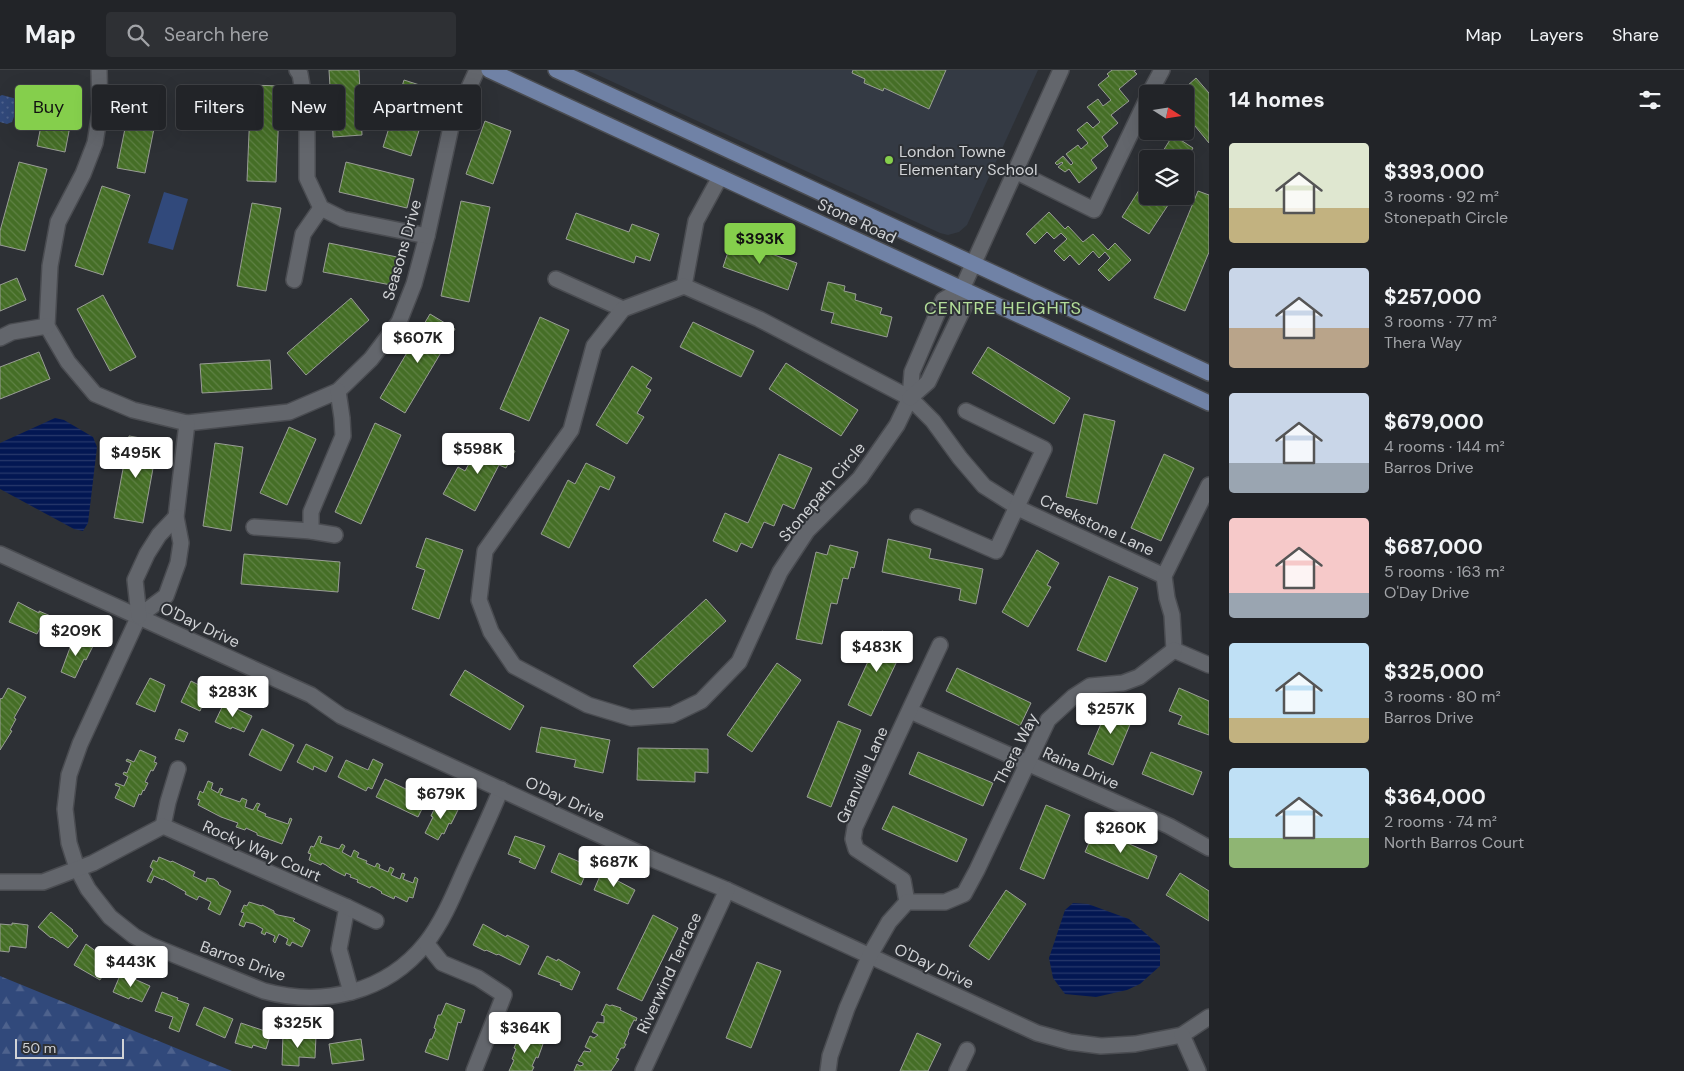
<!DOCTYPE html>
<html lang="en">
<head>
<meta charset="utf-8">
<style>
	:root { --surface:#222428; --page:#2e3034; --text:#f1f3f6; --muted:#a2a4a8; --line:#3f4145; --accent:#85cf4c }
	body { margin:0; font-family:"DM Sans",sans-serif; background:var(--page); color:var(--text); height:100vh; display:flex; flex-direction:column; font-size:19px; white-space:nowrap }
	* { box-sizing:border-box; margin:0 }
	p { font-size:16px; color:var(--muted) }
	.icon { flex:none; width:28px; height:28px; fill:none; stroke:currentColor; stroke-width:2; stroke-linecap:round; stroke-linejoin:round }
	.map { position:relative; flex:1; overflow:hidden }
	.sheet { display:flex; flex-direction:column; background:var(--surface); width:475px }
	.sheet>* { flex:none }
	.guide { position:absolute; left:15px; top:15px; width:475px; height:45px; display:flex; gap:10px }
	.needle { width:32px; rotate:102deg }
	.buttons { position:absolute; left:1139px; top:15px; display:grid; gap:10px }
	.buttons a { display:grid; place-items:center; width:55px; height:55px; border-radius:5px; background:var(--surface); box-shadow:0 5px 20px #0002,0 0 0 1px var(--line); font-size:25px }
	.scale { position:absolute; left:15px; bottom:12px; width:109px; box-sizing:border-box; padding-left:5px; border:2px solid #d1d3d6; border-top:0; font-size:14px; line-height:18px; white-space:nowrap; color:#d1d3d6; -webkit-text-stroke:4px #2d3035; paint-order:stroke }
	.price { position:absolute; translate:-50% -42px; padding:0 11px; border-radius:5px; background:#fff; color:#222; font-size:16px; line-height:32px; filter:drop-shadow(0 1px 2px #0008) }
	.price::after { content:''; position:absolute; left:50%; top:30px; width:15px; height:11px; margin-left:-8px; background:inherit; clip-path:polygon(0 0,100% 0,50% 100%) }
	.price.on { background:var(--accent); color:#111 }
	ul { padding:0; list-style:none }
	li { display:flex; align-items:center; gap:15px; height:125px; padding:0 20px }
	li span { display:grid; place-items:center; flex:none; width:140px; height:100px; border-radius:5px; color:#555 }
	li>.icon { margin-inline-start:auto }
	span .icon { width:60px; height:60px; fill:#fffc; stroke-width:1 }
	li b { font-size:21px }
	h2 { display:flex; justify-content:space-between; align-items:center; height:60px; padding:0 20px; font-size:21px }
	.pill { padding:0 18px; border-radius:5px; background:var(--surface); box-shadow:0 5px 20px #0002,0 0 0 1px var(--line); font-size:18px; line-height:45px }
	.pill.on { background:var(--accent); color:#111 }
	header { display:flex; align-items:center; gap:30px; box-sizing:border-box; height:70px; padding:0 25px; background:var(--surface); border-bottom:1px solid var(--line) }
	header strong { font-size:24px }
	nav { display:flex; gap:28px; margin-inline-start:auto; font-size:18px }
	.search { width:350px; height:45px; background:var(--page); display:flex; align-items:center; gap:12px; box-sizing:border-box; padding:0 18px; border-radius:5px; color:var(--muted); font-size:19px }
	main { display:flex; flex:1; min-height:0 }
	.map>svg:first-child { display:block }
</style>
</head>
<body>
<header>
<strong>Map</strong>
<div class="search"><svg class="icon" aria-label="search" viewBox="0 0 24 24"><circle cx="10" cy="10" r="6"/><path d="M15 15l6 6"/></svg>Search here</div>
<nav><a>Map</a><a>Layers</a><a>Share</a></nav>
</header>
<main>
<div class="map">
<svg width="1209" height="1001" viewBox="0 0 1209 1001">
	<defs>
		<pattern id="forest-firs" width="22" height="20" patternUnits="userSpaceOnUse" patternTransform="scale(1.25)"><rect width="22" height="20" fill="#31497b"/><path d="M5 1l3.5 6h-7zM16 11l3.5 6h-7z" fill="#4e628d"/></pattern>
		<pattern id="park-dots" width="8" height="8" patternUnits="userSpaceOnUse" patternTransform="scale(1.25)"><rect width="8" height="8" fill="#31497b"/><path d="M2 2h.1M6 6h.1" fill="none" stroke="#4e628d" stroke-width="1.8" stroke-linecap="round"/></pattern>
		<pattern id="water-rules" width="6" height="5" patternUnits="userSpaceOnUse" patternTransform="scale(1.25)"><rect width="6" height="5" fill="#031753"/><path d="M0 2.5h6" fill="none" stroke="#27386b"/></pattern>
		<pattern id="building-back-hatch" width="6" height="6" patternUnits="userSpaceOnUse" patternTransform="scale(1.25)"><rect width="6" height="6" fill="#456e26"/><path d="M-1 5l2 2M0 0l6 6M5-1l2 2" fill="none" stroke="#5f8245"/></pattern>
	</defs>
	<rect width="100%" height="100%" fill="#2d3035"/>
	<polygon fill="#343a44" points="587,0 1038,0 967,155 959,162 948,165 940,163"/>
	<polygon fill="url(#forest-firs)" points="0,906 232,1001 0,1001"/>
	<polygon fill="url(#park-dots)" points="2,25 17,29 19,33 12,52 7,54 0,52 0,26"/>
	<polygon fill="#31497b" points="164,122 188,129 173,180 148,173"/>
	<g fill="url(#water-rules)">
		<polygon points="55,348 64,350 93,367 97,377 88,453 83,461 74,459 0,419 0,373"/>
		<polygon points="1073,833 1088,834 1129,849 1160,876 1160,896 1140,914 1127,920 1096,927 1065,924 1053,908 1049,888 1065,840"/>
	</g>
	<g fill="url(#building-back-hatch)" stroke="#999d96">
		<polygon points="329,0 359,0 362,65 333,67"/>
		<polygon points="853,0 946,0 929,39 884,18 883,21 864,13 865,9 852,3"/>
		<polygon points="1112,0 1136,0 1134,1 1137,4 1119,19 1129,31 1111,45 1118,53 1102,67 1108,76 1091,90 1097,98 1079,113 1069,99 1065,102 1058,97 1063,93 1062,92 1057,95 1055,93 1063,86 1071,95 1073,93 1066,84 1078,75 1081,79 1088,73 1077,60 1087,52 1093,58 1100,52 1087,37 1098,29 1103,36 1111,30 1098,15 1109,6 1107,4"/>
		<polygon points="1196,8 1209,23 1209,73 1185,44 1185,24 1178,24"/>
		<polygon points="404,10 432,19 411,86 383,77"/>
		<polygon points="251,15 280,16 276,112 247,111"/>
		<polygon points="48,20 76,25 65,82 37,76"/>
		<polygon points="131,29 159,34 145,103 117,98"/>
		<polygon points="485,51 511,61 493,114 466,104"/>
		<polygon points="1173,65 1193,78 1185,91 1185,89 1158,89"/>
		<polygon points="19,92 47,99 25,181 0,175 0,161"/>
		<polygon points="346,92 414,109 407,138 339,122"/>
		<polygon points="1148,106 1148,126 1174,126 1149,164 1122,147"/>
		<polygon points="102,116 130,125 103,205 75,196"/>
		<polygon points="1198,121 1209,125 1209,182 1185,241 1154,228"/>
		<polygon points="461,131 490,137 469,232 441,226"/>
		<polygon points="252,133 281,138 266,221 237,216"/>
		<polygon points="1049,142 1065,159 1068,156 1083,172 1093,164 1108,180 1115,173 1131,190 1109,211 1098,200 1110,188 1105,182 1099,188 1093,181 1079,195 1070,185 1064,191 1054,181 1067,169 1061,163 1054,169 1047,162 1035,174 1026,164"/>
		<polygon points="576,143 629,162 632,154 659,164 650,191 636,186 634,193 566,169"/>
		<polygon points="732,170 797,193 788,220 723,197"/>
		<polygon points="329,173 397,187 391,215 323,202"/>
		<polygon points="17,208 26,230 0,241 0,215"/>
		<polygon points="828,212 845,216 844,221 856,224 855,230 882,238 880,244 892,247 887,267 831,253 834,243 821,240"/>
		<polygon points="103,225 136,287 110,301 77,239"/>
		<polygon points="351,228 369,250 306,305 287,283"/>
		<polygon points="430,244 455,259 405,343 380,328"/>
		<polygon points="540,247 569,260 529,351 500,339"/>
		<polygon points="693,252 754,281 741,307 680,277"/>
		<polygon points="988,277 1070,328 1054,354 972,303"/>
		<polygon points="39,282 50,309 0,329 0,297"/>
		<polygon points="270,290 272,319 202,323 200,294"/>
		<polygon points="786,293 858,340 841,366 769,319"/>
		<polygon points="632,296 652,308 646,317 651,320 637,343 644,347 627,374 596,355"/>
		<polygon points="1084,344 1115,351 1097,434 1066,427"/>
		<polygon points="375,353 401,365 361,454 335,442"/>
		<polygon points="289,357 316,369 287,435 260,423"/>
		<polygon points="129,366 158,371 143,453 114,448"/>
		<polygon points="488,368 515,381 506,398 499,395 475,441 443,424 458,397 465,401 471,390 475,392"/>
		<polygon points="215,373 243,377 231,461 203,456"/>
		<polygon points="779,384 812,398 794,439 783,434 774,456 764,452 752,478 741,473 737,482 713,471 725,443 748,453"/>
		<polygon points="1164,384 1194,398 1161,471 1131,458"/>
		<polygon points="586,393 615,407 609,420 600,416 569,478 541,464 568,410 575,414"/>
		<polygon points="426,468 463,480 439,549 412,539 425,500 416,497"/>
		<polygon points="888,469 931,479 929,488 983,499 976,534 959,530 961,519 882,502"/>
		<polygon points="830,475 858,482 854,498 851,497 848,509 843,508 837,534 831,533 822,574 796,569 816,482 827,485"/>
		<polygon points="1037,480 1059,493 1047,515 1051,517 1028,557 1002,542"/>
		<polygon points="244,484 340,492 338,522 241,514"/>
		<polygon points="1109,506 1138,518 1106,592 1077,580"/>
		<polygon points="706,529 726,551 653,618 633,596"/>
		<polygon points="18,532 39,543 39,541 53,547 46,561 40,558 37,564 9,552"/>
		<polygon points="882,561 906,572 871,646 848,635"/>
		<polygon points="74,567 93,576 86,590 84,589 75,608 61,602"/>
		<polygon points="777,593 801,610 752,682 727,665"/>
		<polygon points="957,598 1031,633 1020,656 946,621"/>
		<polygon points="465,600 524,636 510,660 450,625"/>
		<polygon points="150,608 165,615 155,642 136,634"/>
		<polygon points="191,611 217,624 210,637 203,634 200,641 181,632"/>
		<polygon points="8,618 26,627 14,648 16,649 10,660 12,661 0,680 0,630 1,628 2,629"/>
		<polygon points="1179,618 1209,631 1209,665 1178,654 1182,646 1169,641"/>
		<polygon points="224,633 252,646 244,662 232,657 231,659 215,652"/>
		<polygon points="1109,635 1134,645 1113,695 1088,684"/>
		<polygon points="838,651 861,660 831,737 807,727"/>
		<polygon points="541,657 610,670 603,703 574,697 576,690 536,682"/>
		<polygon points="179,659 188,663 184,672 175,669"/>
		<polygon points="262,659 294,675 281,701 249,685"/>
		<polygon points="306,674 333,687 326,702 314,696 313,700 297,692"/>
		<polygon points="638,678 708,679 708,703 695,702 695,712 637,710"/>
		<polygon points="140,680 156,687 154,692 157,693 153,701 151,700 145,712 148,713 144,721 143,720 141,725 139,724 134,737 115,728 120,717 115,715 116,713 124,716 128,707 123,704 124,702 127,703 131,693 126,691 127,689 134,692"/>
		<polygon points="918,682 993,713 983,736 909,704"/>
		<polygon points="1151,682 1202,702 1193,725 1142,704"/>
		<polygon points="373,689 383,694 372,719 368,717 366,721 338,707 346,690 368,700"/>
		<polygon points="385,709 427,729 418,747 376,727"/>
		<polygon points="208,711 213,713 211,719 218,723 220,718 223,719 220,725 240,732 242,728 247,730 245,737 253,740 257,733 260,734 257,740 266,744 265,746 288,754 290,748 292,749 282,774 257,765 257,763 246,758 245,760 236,757 238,753 221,747 198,735 200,730 197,729 200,721 203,723"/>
		<polygon points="438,731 458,740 451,754 449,753 444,764 442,763 438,770 425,763 433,747 431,746"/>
		<polygon points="1046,735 1070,745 1044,809 1020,799"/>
		<polygon points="893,736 967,769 957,792 882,759"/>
		<polygon points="1095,759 1157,786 1148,809 1085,782"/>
		<polygon points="319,766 322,767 320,773 339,779 342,774 345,776 342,782 351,787 354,780 359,783 357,787 367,791 366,793 375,797 377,793 380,795 379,798 388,802 390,797 394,799 391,805 400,809 402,803 405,804 403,809 413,813 415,807 418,809 413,828 409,827 407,832 395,826 394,829 381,823 382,822 375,818 371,816 370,818 357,812 358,810 350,807 351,805 346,803 345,806 333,800 326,795 322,793 321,795 309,790 311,784 308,783 311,776 314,777"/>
		<polygon points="515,766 545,776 535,799 519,792 521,789 508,784"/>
		<polygon points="559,783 589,796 581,815 551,802"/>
		<polygon points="159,787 171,792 172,791 195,802 193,806 206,812 207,808 214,809 218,812 219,815 231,821 220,845 208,839 211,832 199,826 197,830 185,824 186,822 163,809 163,810 154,806 151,813 147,811 153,799 150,797 153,790 157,792"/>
		<polygon points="602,801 617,808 616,810 635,820 628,834 594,820"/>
		<polygon points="1180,803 1209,821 1209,851 1166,825"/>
		<polygon points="1006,820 1026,834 989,890 969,876"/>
		<polygon points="249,832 262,836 262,835 274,841 274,843 278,845 293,848 295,849 293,851 310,860 302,877 292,872 290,876 286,874 288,869 279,864 275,873 273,871 275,866 266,862 265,865 261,863 263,859 254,854 246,852 244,857 239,855 244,843 241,842 244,835 247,836"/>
		<polygon points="51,842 73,860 72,861 78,866 68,878 52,867 51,868 38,857"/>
		<polygon points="653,845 678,858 642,931 617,919"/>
		<polygon points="12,853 28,855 26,878 10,876 9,882 0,881 0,854 12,855"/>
		<polygon points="483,854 506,867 507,865 529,876 520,895 498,884 497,885 486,880 485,881 473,875"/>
		<polygon points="86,874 111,892 100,910 74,895"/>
		<polygon points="547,886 557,891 558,889 580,902 572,920 560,915 561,913 538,904"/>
		<polygon points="757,892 781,901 751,978 726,968"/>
		<polygon points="121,903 150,916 142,932 130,927 129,929 113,922"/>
		<polygon points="162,922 178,928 177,930 189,934 179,962 169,958 173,947 155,941"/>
		<polygon points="446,933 465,940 461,953 458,952 448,990 425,982 430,969 432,969 436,959 434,958 438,945 441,945"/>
		<polygon points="606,934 610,936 612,935 621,938 620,940 637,948 636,951 634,950 628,962 629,963 624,974 626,974 624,978 621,978 616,988 619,989 611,1001 574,1001 577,994 580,996 583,995 583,993 578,991 584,981 590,982 591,980 585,977 590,966 594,968 598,965 592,962 597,952 604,953 604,946 601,945"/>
		<polygon points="204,937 233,949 225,968 196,955"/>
		<polygon points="241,953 271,963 266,979 253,975 252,978 235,973"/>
		<polygon points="917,963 941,974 928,1001 900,1001"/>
		<polygon points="283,964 316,966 315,988 299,987 299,996 282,995"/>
		<polygon points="520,964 543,974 538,988 536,987 532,996 534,997 532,1001 509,1001 514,990 512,989 516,979 514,978"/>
		<polygon points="361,969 364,990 332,994 329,974"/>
	</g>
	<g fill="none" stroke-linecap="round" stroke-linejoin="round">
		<defs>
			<g id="minor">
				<polyline points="99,0 100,42 95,73 83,104 58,152 50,196 47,256 68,292 95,324 133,340 187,353 289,342 338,321 371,289 399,252 414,214 427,166 451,57 477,0"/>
				<polyline points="297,0 300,4 307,44 307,108 321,138 343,149 427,166"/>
				<polyline points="1149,24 1162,0"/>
				<polyline points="1015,101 1094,140 1148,27"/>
				<polyline points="556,209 623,239"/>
				<polyline points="294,210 303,164 321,138"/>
				<polyline points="684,216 696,151 720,107"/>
				<polyline points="962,219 943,230 912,302 910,328 897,355 860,408 807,461 780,502 739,592 701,631 672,645 631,648 588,635 514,596 491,562 479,530 485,481 571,360 594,276 623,239 684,216 759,249 910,328 933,351 960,388 984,416 1022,440 1164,506"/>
				<polyline points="0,268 12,262 47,256"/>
				<polyline points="910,328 928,312 964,237 962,219 1061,0"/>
				<path d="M187 353 176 447 181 473 178 493 166 526 139 546 80 674 69 705 65 739 69 773 77 798 88 819 110 847 134 866 150 875 264 921C323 937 386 923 426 873 441 854 452 829 462 806 475 777 489 749 501 719"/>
				<polyline points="918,447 996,481 1044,379 966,341"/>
				<polyline points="254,457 311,461 335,465"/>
				<polyline points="311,461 311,442 343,366 342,348 338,321"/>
				<polyline points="0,484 311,625 341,646 652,789 727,820 1037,963 1070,972 1101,976 1135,974 1182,965 1209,947"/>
				<polyline points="139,546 135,510 147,484 159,465 176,447"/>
				<polyline points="1174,580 1172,545 1167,528 1164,506 1209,415"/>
				<polyline points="1174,580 1209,595"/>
				<polyline points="910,641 1169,756 1209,778"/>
				<polyline points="163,756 168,732 178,699"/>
				<polyline points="0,812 43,812 93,793 163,756 347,837 339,879 351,922"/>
				<polyline points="907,832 903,810 856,779 853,769 855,757 940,575"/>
				<polyline points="347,837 376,851"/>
				<polyline points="426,873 442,893 478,908 504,925 474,1001"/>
				<polyline points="1182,965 1198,1001"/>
				<polyline points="643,1001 727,820"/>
				<polyline points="828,1001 830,986 847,938 870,885 889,852 907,832 945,832 964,824 977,800 1048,650 1073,627 1090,616 1123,613 1139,607 1174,580"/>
				<polyline points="957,1001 967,980"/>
			</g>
			<g id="major">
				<polyline points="489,0 1209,333"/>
				<polyline points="556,0 1209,303"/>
			</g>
		</defs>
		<use href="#minor" stroke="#4a4c51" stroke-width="18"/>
		<use href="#major" stroke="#4a4c51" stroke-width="18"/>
		<use href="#minor" stroke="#63666c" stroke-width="15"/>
		<use href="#major" stroke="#7082a6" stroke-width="15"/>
	</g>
	<circle fill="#85cf4c" stroke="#2d3035" stroke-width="2" cx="889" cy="90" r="5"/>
	<g text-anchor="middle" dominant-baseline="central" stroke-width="4" stroke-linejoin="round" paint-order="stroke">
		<g font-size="16" fill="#d1d3d6" stroke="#2d3035" text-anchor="start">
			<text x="899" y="81">London Towne<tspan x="899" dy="18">Elementary School</tspan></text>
		</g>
		<g font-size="16" fill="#d1d3d6" stroke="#2d3035">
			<text transform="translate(857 151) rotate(25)">Stone Road</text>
			<text transform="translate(402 180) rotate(-74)">Seasons Drive</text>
			<text transform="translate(822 422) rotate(-50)">Stonepath Circle</text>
			<text transform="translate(1097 455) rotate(25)">Creekstone Lane</text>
			<text transform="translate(200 555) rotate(25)">O'Day Drive</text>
			<text transform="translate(1016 679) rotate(-63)">Thera Way</text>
			<text transform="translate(1081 698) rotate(24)">Raina Drive</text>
			<text transform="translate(862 705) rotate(-66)">Granville Lane</text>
			<text transform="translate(565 729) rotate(25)">O'Day Drive</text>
			<text transform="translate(262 781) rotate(24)">Rocky Way Court</text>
			<text transform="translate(243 891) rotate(20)">Barros Drive</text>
			<text transform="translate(934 896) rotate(25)">O'Day Drive</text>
			<text transform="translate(669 903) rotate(-65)">Riverwind Terrace</text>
		</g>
		<g font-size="18" letter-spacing="1" fill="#b3dd99" stroke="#2d3035">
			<text x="1003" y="238">CENTRE HEIGHTS</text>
		</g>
	</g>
</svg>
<div class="buttons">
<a><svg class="needle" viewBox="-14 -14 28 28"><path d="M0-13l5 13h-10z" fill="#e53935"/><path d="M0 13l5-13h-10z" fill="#a2a4a8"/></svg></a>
<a><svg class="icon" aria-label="layers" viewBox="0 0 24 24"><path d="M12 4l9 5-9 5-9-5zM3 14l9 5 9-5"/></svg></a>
</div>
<div class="scale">50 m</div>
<b class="price on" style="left:760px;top:195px">$393K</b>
<b class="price" style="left:418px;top:294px">$607K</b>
<b class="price" style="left:478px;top:405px">$598K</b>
<b class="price" style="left:136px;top:409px">$495K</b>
<b class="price" style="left:76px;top:587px">$209K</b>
<b class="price" style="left:877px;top:603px">$483K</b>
<b class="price" style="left:233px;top:648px">$283K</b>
<b class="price" style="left:1111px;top:665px">$257K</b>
<b class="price" style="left:441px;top:750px">$679K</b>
<b class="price" style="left:1121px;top:784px">$260K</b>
<b class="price" style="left:614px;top:818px">$687K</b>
<b class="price" style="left:131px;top:918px">$443K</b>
<b class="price" style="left:298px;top:979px">$325K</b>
<b class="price" style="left:525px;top:984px">$364K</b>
<div class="guide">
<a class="pill on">Buy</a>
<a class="pill">Rent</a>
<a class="pill">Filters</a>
<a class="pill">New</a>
<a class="pill">Apartment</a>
</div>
</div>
<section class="sheet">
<h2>14 homes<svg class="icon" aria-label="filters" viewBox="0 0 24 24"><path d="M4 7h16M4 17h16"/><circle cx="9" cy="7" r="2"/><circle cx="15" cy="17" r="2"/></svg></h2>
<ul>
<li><span style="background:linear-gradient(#dfe7d0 65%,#c2b280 0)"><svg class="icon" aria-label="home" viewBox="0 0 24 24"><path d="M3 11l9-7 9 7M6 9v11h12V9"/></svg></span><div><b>$393,000</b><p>3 rooms · 92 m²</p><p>Stonepath Circle</p></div></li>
<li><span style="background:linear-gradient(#c9d6e8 60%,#b9a48a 0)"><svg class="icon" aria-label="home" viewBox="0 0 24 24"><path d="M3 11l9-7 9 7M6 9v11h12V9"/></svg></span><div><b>$257,000</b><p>3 rooms · 77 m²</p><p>Thera Way</p></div></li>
<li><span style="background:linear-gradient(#c9d6e8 70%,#9aa5b1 0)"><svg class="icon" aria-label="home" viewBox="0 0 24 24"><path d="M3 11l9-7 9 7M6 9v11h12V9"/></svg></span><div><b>$679,000</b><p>4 rooms · 144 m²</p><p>Barros Drive</p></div></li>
<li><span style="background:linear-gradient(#f6c9c9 75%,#9aa5b1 0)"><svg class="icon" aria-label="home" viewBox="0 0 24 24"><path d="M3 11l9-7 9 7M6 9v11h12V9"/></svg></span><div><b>$687,000</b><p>5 rooms · 163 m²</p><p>O'Day Drive</p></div></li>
<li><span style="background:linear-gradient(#bfe0f5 75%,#c2b280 0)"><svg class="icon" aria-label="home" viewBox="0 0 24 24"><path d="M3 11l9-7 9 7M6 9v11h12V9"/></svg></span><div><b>$325,000</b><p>3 rooms · 80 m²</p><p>Barros Drive</p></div></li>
<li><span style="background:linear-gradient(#bfe0f5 70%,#8fb573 0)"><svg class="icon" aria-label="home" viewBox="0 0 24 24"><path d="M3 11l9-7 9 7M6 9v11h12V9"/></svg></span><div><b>$364,000</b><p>2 rooms · 74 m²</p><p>North Barros Court</p></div></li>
</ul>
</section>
</main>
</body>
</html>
